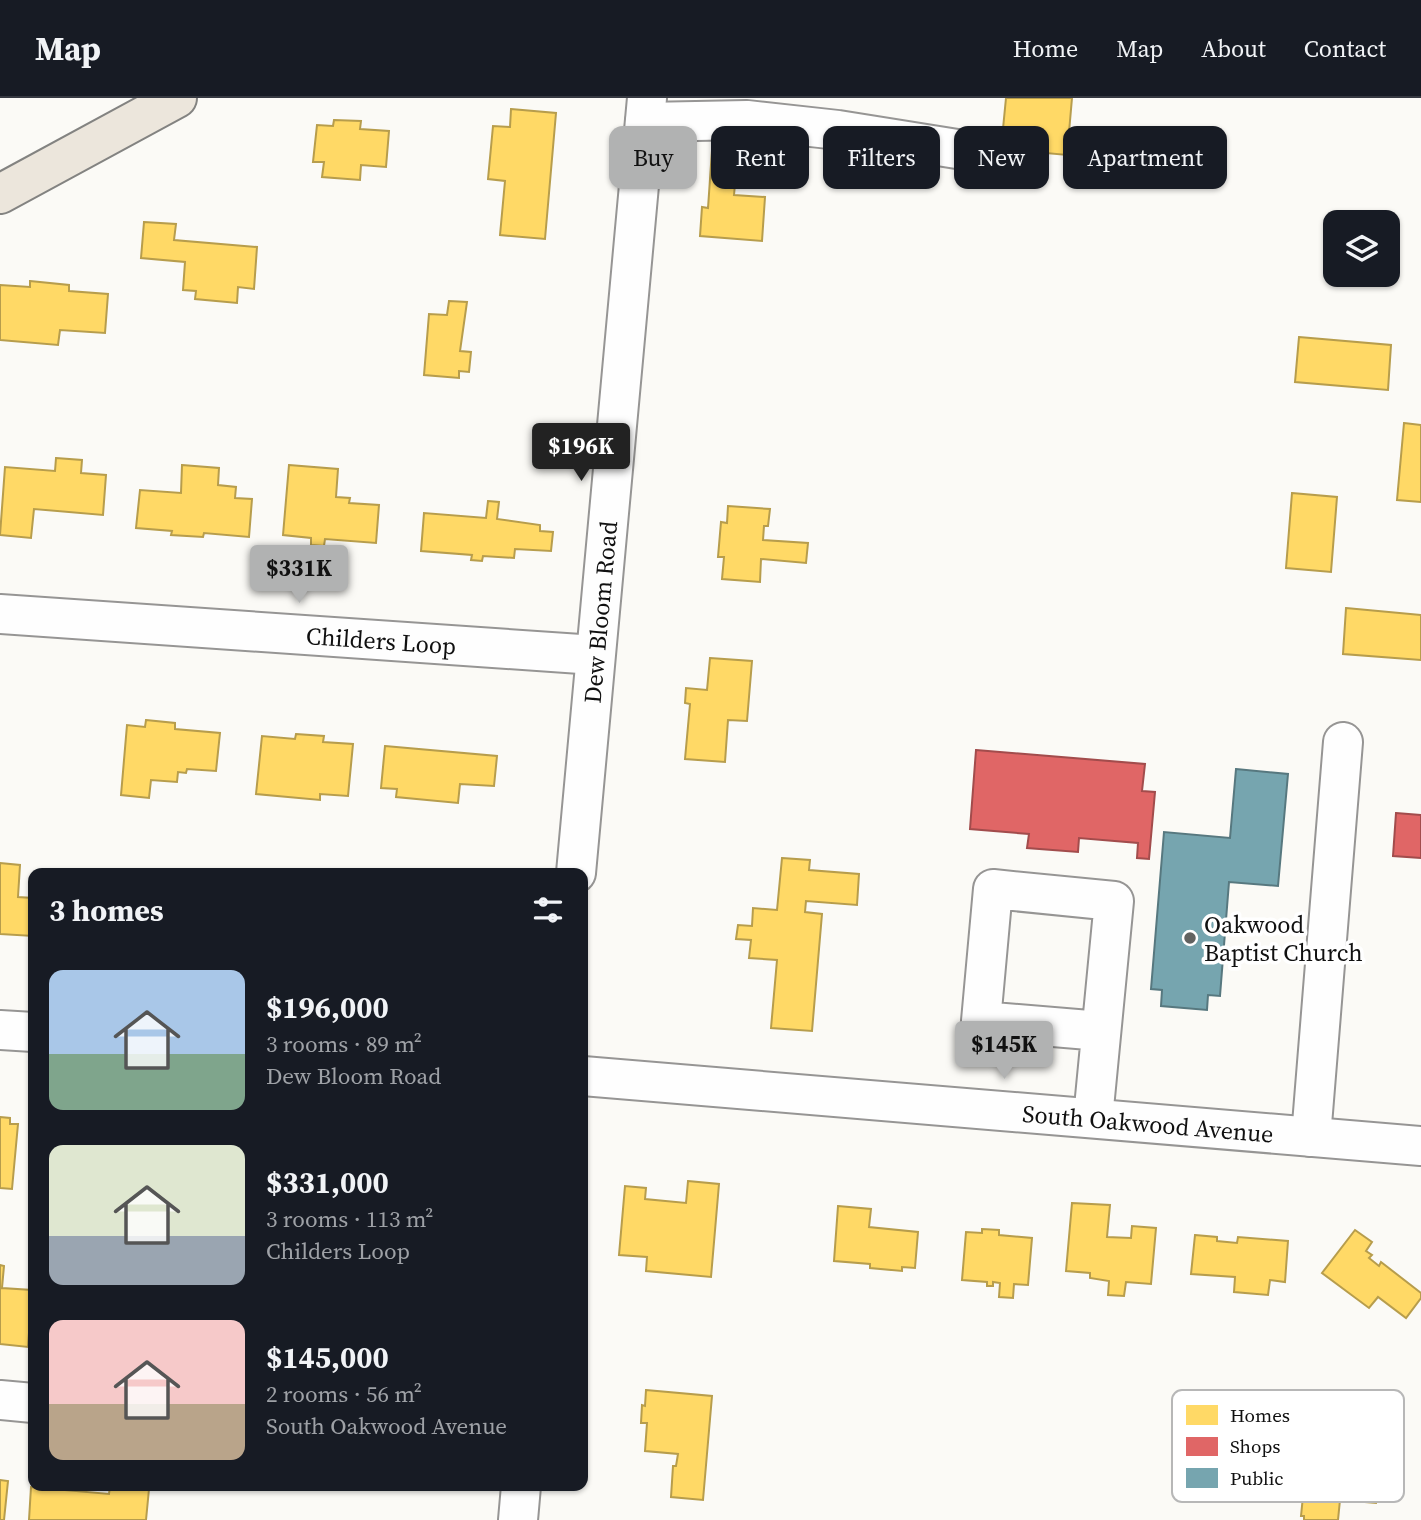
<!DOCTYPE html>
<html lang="en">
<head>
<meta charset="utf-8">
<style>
	:root { --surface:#171b24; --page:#242831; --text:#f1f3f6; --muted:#9ea1a6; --line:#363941; --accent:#b1b2b2 }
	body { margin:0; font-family:"Source Serif 4",serif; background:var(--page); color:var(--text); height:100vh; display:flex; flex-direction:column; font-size:26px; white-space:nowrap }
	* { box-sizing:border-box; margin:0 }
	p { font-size:23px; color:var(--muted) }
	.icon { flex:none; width:38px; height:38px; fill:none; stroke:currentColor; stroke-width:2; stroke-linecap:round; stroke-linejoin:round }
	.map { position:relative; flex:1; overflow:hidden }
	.details { position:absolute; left:28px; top:770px; width:560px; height:623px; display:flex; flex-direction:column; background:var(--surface); border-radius:14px; box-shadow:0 2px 5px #0004 }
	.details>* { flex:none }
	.top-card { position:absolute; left:609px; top:28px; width:665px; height:63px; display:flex; gap:14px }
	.tools { position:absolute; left:1323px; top:112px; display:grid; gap:14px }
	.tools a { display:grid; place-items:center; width:77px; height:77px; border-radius:14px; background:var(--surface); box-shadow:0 2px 5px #0004; font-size:35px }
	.price { position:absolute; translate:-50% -60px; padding:0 16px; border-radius:7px; background:var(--accent); color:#111; font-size:23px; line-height:46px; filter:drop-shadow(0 2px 4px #0008) }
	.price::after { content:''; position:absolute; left:50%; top:42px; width:21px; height:16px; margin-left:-10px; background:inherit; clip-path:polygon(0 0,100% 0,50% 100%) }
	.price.active { background:#222; color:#fff }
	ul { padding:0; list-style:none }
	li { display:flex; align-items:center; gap:21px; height:175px; padding:0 21px }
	li span { display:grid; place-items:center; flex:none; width:196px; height:140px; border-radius:14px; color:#555 }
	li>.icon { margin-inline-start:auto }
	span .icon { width:84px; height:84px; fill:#fffc; stroke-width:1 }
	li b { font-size:30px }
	h2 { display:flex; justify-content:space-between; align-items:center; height:84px; padding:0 21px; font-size:30px }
	.chip { padding:0 24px; border-radius:14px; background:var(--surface); box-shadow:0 2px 5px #0004; font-size:24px; line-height:63px }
	.chip.active { background:var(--accent); color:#111 }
	header { display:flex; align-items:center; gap:42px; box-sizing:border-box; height:98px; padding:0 35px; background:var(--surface); border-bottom:2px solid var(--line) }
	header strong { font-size:33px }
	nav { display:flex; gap:38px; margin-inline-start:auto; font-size:24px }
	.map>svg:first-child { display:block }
</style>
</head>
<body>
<header>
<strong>Map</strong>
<nav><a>Home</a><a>Map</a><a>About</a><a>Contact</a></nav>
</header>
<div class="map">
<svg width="1421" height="1422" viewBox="0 0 1421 1422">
	<rect width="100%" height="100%" fill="#fbfaf6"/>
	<g fill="#ffd966" stroke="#b79d4c" stroke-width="2">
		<polygon points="1006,0 1072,0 1067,57 1001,51"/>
		<polygon points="511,11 556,15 545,141 500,137 505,83 488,81 493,28 510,29"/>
		<polygon points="334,22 361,23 360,31 389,33 386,69 361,67 360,82 322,79 324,64 313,64 317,27 333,28"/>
		<polygon points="712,52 738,55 734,97 765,99 762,143 700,138 702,109 708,110"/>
		<polygon points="144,124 176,126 174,142 257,149 254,191 238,189 237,205 195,201 196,193 183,192 185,164 141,160"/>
		<polygon points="30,183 69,187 69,193 108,196 105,235 60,232 58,247 0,242 0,187 30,189"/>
		<polygon points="449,203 467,204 460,253 471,254 469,274 459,273 459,280 424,277 429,216 447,217"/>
		<polygon points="1299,239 1391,247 1388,292 1295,284"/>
		<polygon points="1404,325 1421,327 1421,404 1397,402"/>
		<polygon points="56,360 82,362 81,375 106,377 103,417 34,411 31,440 0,437 5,369 55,373"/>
		<polygon points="182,367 219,370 218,387 236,389 235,400 252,401 249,439 204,435 203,439 171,437 172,433 136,430 140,392 181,395"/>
		<polygon points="289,367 338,371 336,399 350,400 349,405 379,407 376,445 325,441 324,448 311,447 311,440 283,437"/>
		<polygon points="1292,395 1337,399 1331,474 1286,470"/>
		<polygon points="488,403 499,404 497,421 540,427 540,433 553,434 551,453 515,451 514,460 483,458 482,463 471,462 472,457 421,453 424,415 486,420"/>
		<polygon points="728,408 770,411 768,428 764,428 763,442 808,445 806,465 761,461 760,484 722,481 724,459 718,459 721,424 727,425"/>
		<polygon points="1346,510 1421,517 1421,562 1343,556"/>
		<polygon points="710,560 752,563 747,623 728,622 725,664 685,661 690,606 685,605 686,590 707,592"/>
		<polygon points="146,622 175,625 175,631 220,635 216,673 187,671 186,675 178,674 177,684 151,682 149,700 121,697 127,627 145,629"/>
		<polygon points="296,636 324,638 323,644 353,646 348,698 320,696 320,702 256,696 262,638 295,641"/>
		<polygon points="385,648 497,658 494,688 460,686 458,705 396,699 397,691 381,690"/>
		<polygon points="782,760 810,762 809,772 859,776 857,807 806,803 805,814 822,816 812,933 771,930 777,862 749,860 751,842 736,841 738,827 752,828 753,810 777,812"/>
		<polygon points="0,765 20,767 18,799 33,800 33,838 0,836"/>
		<polygon points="0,1019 10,1020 10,1026 18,1026 12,1091 0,1090"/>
		<polygon points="688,1083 719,1086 711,1179 646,1173 647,1159 619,1157 625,1088 646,1090 645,1101 686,1105"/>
		<polygon points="1072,1105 1110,1107 1107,1139 1131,1140 1132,1128 1156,1130 1151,1186 1126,1184 1124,1198 1108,1197 1109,1183 1090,1180 1090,1175 1066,1173"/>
		<polygon points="838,1108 871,1111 869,1129 918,1134 915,1170 902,1169 902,1173 870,1170 870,1166 834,1163"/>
		<polygon points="982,1131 999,1132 999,1137 1032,1140 1028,1187 1014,1186 1013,1200 999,1199 1000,1185 993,1184 993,1188 987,1188 987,1184 962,1182 966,1134 982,1135"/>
		<polygon points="1355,1132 1372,1144 1366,1153 1372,1157 1369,1160 1379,1168 1381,1164 1421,1195 1421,1200 1406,1220 1378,1199 1369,1210 1322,1175"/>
		<polygon points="1195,1137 1217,1139 1217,1143 1237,1145 1238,1139 1288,1143 1285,1184 1270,1182 1268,1197 1234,1194 1235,1179 1191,1176"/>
		<polygon points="0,1167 4,1168 2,1190 32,1192 28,1249 0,1246"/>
		<polygon points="646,1292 712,1298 703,1402 671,1399 673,1368 676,1368 678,1356 645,1353 647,1325 641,1325 642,1307 645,1308"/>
		<polygon points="1308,1341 1338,1344 1336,1363 1379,1367 1376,1405 1340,1402 1338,1422 1304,1422 1304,1418 1301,1418 1303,1398 1292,1398 1295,1359 1306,1360"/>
		<polygon points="0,1382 8,1383 4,1422 0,1422"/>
		<polygon points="110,1388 149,1391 146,1422 29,1422 31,1389 109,1396"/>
	</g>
	<g fill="#e06666" stroke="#a24c4c" stroke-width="2">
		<polygon points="976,652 1145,666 1142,693 1155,694 1149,761 1137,760 1138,745 1079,740 1078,754 1027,750 1029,736 970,731"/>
		<polygon points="1396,715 1421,717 1421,760 1393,758"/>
	</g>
	<polygon fill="#76a5af" stroke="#57787f" stroke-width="2" points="1236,671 1288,676 1278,788 1229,784 1220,898 1208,897 1207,912 1161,908 1162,892 1151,891 1164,734 1230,740"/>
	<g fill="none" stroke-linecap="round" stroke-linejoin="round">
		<defs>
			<g id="minor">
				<polyline points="645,24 747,22 838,32 957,51"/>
				<path id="s1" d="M0 516 595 557"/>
				<path id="s2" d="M576 775 647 0"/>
				<polyline points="0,932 33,934"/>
				<path id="s3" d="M583 978 1421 1048"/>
				<polyline points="1093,1020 1114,803 993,791 981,923 1101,933"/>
				<polyline points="1311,1039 1343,644"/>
				<polyline points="0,1302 33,1305"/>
				<polyline points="518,1422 521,1388"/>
			</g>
			<polyline id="major" points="0,96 177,0"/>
		</defs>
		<use href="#minor" stroke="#969594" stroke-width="42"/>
		<use href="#major" stroke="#838381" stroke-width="42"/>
		<use href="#minor" stroke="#fefefe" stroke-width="38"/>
		<use href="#major" stroke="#ece6dc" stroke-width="38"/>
	</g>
	<circle fill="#626260" stroke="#fff" stroke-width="2.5" cx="1190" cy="840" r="7"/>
	<g text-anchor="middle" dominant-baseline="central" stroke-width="7" stroke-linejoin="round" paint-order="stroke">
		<g font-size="24" fill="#101010" stroke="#fff">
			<text stroke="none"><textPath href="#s2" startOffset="262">Dew Bloom Road</textPath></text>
			<text stroke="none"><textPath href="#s1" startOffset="382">Childers Loop</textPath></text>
			<text stroke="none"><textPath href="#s3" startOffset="567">South Oakwood Avenue</textPath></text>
		</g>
		<g font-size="24" fill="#101010" stroke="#fff" text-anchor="start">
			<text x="1204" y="826">Oakwood<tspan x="1204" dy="28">Baptist Church</tspan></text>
		</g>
	</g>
	<rect x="1172" y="1292" width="232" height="112" rx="10" fill="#fff" stroke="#b7b7b7" stroke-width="2"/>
	<rect x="1186" y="1307" width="32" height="20" fill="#ffd966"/>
	<rect x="1186" y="1339" width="32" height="19" fill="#e06666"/>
	<rect x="1186" y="1370" width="32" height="20" fill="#76a5af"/>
	<g font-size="19" fill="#101010">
		<text x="1230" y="1324">Homes</text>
		<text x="1230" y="1355">Shops</text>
		<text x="1230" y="1387">Public</text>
	</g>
</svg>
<div class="tools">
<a><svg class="icon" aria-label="layers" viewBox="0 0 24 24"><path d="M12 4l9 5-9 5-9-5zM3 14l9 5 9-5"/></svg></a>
</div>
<b class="price active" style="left:581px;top:385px">$196K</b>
<b class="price" style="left:299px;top:507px">$331K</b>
<b class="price" style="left:1004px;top:983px">$145K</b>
<div class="top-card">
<a class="chip active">Buy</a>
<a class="chip">Rent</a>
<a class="chip">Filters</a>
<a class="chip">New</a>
<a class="chip">Apartment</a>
</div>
<section class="details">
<h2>3 homes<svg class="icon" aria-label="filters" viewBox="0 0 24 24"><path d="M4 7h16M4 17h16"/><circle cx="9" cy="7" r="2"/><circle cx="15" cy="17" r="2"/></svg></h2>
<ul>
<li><span style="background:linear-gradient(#a9c7e8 60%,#7fa58c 0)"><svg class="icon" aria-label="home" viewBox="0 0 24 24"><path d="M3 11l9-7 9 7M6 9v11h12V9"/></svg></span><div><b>$196,000</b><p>3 rooms · 89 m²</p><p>Dew Bloom Road</p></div></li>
<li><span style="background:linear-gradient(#dfe7d0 65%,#9aa5b1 0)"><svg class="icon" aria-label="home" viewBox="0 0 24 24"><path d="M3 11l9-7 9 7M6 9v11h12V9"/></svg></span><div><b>$331,000</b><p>3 rooms · 113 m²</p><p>Childers Loop</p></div></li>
<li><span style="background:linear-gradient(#f6c9c9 60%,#b9a48a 0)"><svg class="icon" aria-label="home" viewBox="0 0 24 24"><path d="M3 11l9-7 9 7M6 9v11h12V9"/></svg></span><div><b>$145,000</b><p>2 rooms · 56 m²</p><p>South Oakwood Avenue</p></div></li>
</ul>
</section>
</div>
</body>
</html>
